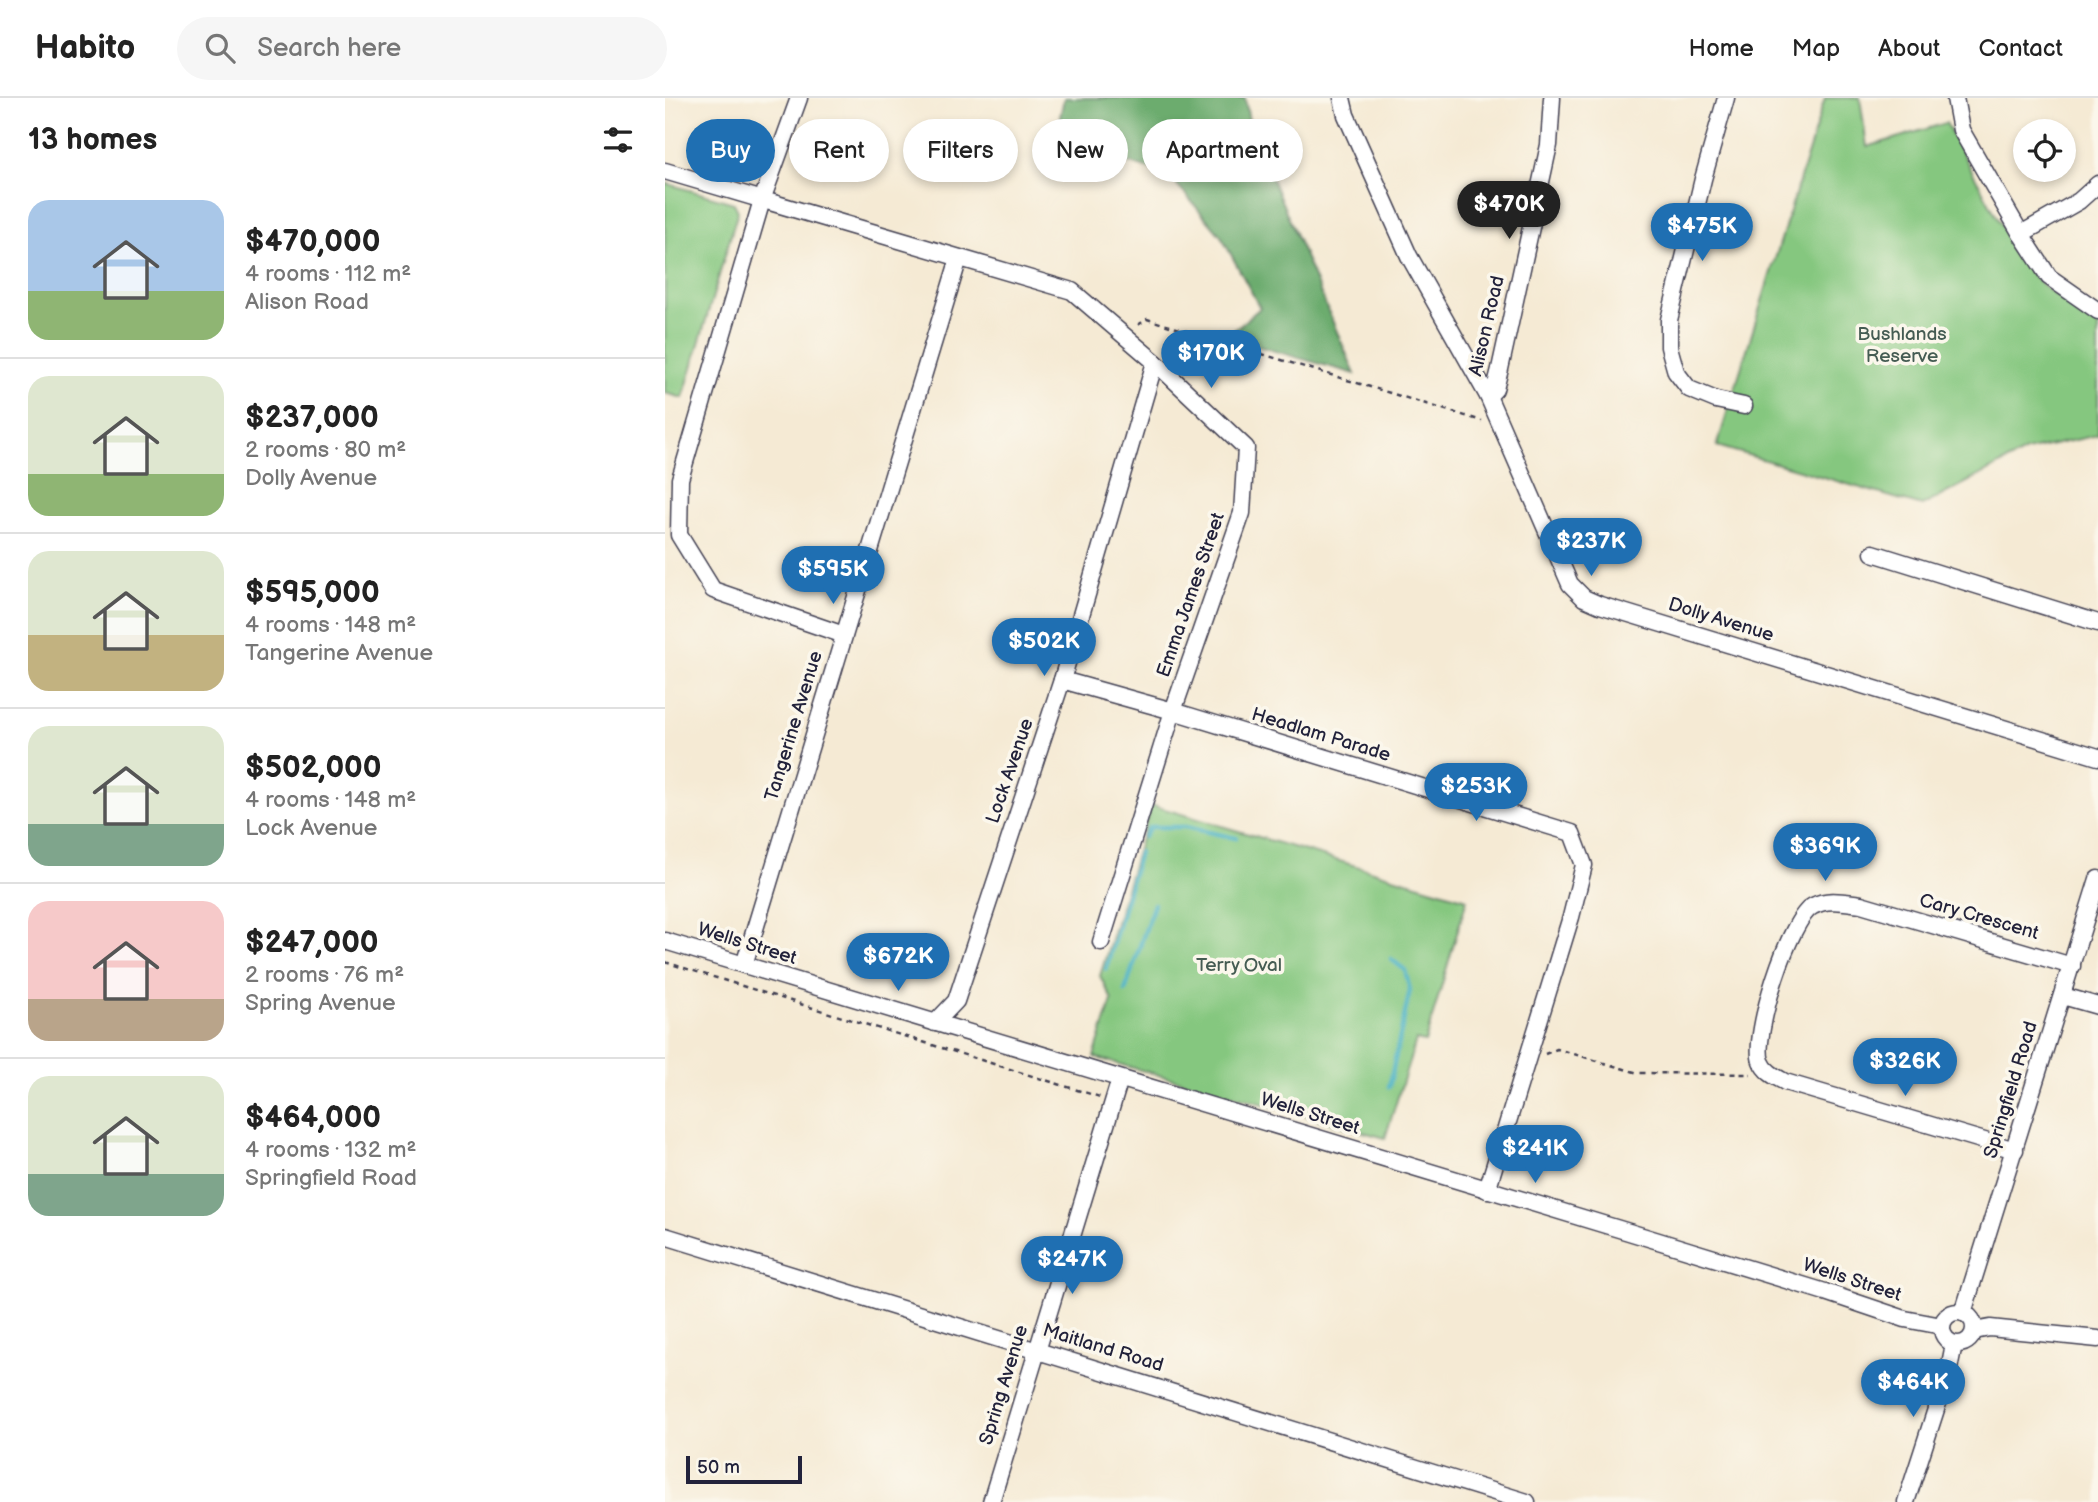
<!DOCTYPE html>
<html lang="en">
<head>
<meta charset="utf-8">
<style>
	:root { --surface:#fff; --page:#f6f6f6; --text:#222; --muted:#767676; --line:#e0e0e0; --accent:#1f6fb2 }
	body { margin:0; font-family:"Balsamiq Sans",sans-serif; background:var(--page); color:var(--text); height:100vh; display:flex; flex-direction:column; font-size:26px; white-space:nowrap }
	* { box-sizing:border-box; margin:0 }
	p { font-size:23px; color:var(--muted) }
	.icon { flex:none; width:38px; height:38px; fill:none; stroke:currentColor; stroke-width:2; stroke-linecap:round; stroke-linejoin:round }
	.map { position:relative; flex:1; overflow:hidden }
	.side { display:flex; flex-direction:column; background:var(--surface); width:665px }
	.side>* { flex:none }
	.banner { position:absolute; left:21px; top:21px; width:665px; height:63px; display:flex; gap:14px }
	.buttons { position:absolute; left:1348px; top:21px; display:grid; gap:14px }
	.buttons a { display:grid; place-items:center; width:63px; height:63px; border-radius:50%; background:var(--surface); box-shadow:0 4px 10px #0003; font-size:35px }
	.scale { position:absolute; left:21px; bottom:18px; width:116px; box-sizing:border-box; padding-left:7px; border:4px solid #22223b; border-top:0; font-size:19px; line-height:24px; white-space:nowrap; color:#22223b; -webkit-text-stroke:5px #fbf7ec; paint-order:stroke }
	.price { position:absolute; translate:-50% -60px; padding:0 16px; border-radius:24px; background:var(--accent); color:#fff; font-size:23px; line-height:46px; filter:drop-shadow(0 2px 4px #0008) }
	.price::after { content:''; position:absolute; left:50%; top:42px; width:21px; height:16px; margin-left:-10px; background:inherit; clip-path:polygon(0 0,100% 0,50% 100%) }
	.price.on { background:#222; color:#fff }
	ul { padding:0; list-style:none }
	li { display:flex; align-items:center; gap:21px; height:175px; padding:0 28px }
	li+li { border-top:2px solid var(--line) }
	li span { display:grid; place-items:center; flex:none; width:196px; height:140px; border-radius:21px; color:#555 }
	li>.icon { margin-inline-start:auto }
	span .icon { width:84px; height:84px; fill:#fffc; stroke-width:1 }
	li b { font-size:30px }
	h2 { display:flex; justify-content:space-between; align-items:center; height:84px; padding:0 28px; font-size:30px }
	.tag { padding:0 24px; border-radius:32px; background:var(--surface); box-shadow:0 4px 10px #0003; font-size:24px; line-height:63px }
	.tag.on { background:var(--accent); color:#fff }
	header { display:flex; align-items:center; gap:42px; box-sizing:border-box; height:98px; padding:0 35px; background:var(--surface); border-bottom:2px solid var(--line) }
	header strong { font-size:33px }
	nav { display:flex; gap:38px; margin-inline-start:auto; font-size:24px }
	.search { width:490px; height:63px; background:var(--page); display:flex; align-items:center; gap:18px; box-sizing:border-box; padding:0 24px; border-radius:38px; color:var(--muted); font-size:26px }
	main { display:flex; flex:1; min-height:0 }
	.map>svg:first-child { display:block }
</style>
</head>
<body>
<header>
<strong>Habito</strong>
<div class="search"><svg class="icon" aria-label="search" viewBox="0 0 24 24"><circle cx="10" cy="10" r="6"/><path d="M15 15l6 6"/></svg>Search here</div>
<nav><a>Home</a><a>Map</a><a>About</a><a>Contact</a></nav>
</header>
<main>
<section class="side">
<h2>13 homes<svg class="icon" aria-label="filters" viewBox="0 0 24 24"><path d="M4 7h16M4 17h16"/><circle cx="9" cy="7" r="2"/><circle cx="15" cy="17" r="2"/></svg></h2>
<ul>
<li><span style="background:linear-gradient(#a9c7e8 65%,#8fb573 0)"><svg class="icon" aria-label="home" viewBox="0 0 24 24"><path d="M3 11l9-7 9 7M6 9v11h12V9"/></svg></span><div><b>$470,000</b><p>4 rooms · 112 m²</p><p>Alison Road</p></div></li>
<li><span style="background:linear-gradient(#dfe7d0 70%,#8fb573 0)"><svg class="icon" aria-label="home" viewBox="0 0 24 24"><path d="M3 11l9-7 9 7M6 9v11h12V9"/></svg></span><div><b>$237,000</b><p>2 rooms · 80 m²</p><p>Dolly Avenue</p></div></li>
<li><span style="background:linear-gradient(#dfe7d0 60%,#c2b280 0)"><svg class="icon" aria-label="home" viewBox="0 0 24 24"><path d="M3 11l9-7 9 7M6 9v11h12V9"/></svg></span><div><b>$595,000</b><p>4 rooms · 148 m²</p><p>Tangerine Avenue</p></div></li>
<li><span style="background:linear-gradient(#dfe7d0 70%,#7fa58c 0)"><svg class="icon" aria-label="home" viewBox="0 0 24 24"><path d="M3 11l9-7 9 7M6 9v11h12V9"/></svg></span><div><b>$502,000</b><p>4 rooms · 148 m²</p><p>Lock Avenue</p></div></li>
<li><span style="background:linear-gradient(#f6c9c9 70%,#b9a48a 0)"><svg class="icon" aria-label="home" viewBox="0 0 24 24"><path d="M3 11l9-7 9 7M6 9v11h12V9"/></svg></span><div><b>$247,000</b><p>2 rooms · 76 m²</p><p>Spring Avenue</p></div></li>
<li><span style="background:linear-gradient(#dfe7d0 70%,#7fa58c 0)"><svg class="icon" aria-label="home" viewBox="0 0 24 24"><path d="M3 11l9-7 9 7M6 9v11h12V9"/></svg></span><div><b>$464,000</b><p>4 rooms · 132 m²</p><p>Springfield Road</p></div></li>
</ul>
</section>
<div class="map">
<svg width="1433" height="1404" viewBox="0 0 1433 1404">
	<rect width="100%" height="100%" fill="#fbf7ec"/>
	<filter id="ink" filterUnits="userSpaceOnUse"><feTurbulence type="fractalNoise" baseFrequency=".0143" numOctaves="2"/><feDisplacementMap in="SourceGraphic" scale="14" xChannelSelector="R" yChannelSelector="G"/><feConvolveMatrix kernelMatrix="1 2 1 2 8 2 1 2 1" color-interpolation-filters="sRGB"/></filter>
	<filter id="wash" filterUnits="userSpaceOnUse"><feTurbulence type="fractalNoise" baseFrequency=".00686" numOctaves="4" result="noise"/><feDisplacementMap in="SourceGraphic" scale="28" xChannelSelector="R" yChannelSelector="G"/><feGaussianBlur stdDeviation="1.57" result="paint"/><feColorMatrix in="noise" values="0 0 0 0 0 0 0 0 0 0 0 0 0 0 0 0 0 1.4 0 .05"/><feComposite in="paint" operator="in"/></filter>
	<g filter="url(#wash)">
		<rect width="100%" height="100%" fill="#f5ead4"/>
		<g fill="#85c77f" stroke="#54745d" stroke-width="2">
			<polygon points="1160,0 1195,0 1202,49 1281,25 1334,123 1367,176 1382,191 1433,228 1433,337 1361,353 1257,408 1052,348"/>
			<polygon points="0,85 69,105 73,113 18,300 0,295"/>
			<polygon points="486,707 802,801 760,944 751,942 720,1040 429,959 447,902 435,878"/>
		</g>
		<polygon fill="#6cac6e" stroke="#476754" stroke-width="2" points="399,0 580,0 585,29 690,276 561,239 595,210 556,138 504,77 390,42"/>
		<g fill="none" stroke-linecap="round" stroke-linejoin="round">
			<g stroke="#44b0c2" stroke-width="4.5">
				<polyline points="479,739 485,729 520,729 571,740"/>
				<polyline points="441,871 474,754"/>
				<polyline points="460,893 489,806"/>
				<polyline points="724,989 745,892 740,872 726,861"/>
			</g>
		</g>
	</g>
	<g filter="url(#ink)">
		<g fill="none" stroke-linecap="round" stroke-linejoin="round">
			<defs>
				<g id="minor">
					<polyline points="134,0 97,102 15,381 14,437 48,492 179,537"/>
					<polyline points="677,0 681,17 744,158 823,298 905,486 919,500 935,507 1433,659"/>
					<polyline points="1061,0 1038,81 1004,222 1004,249 1011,274 1024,291 1051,302 1079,308"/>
					<polyline points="1290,0 1296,32 1356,136 1384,179 1433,213"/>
					<polyline points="0,73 407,193 490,264 581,350 577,415 508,613 436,844"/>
					<polyline points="1356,136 1414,103 1433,86"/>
					<polyline points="823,298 830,291 835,271 884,47 887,0"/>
					<polyline points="1208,455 1433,525"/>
					<polyline points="397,582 508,613 907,735 919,767 906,819 822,1092"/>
					<polyline points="0,843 964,1134 1160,1194 1240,1221 1277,1228"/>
					<polyline points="79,867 294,160"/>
					<polyline points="1398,898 1433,908"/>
					<polyline points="270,925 291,903 397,582 490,264"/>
					<path d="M1350 1052 1120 984C1111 979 1100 974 1096 963 1087 939 1124 820 1148 808 1163 800 1179 804 1196 806L1407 868"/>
					<polyline points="0,1138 862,1404"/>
					<circle cx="1293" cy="1230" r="16"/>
					<polyline points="1298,1215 1433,781"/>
					<polyline points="1309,1233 1325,1230 1433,1241"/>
					<polyline points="326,1404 455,981"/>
					<polyline points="1241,1404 1284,1271 1289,1246"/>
				</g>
			</defs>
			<use href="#minor" stroke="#424052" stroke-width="19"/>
			<g stroke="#424052" stroke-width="2.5" stroke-dasharray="5 5" stroke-linecap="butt">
				<polyline points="473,227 482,221 817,323"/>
				<polyline points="0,864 435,999"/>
				<polyline points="880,956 892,951 973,975 1086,976"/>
			</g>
			<use href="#minor" stroke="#fff" stroke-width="16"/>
		</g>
	</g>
	<g text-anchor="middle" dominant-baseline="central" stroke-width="7" stroke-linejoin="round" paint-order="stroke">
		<g font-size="19" fill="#22223b" stroke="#fbf7ec">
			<text transform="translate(822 228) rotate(-77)">Alison Road</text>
			<text transform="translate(526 497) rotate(-71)">Emma James Street</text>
			<text transform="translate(1056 522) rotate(17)">Dolly Avenue</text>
			<text transform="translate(129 628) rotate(-73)">Tangerine Avenue</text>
			<text transform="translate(656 637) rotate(17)">Headlam Parade</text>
			<text transform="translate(345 673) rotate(-71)">Lock Avenue</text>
			<text transform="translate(1314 819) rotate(16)">Cary Crescent</text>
			<text transform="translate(82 846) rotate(17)">Wells Street</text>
			<text transform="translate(1346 992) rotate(-73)">Springfield Road</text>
			<text transform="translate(645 1016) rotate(17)">Wells Street</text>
			<text transform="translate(1187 1182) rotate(18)">Wells Street</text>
			<text transform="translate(438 1250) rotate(17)">Maitland Road</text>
			<text transform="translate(339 1287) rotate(-73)">Spring Avenue</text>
		</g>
		<g font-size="19" fill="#455c53" stroke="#fbf7ec">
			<text x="1237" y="236">Bushlands<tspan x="1237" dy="22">Reserve</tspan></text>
			<text x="574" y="867">Terry Oval</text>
		</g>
	</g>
</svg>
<div class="buttons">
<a><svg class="icon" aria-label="locate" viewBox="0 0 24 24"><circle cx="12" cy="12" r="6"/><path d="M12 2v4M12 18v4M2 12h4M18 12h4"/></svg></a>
</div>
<div class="scale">50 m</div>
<b class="price on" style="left:844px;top:143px">$470K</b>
<b class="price" style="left:1037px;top:165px">$475K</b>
<b class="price" style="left:546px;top:292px">$170K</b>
<b class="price" style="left:926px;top:480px">$237K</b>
<b class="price" style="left:168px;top:508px">$595K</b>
<b class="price" style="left:379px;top:580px">$502K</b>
<b class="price" style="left:811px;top:725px">$253K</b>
<b class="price" style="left:1160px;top:785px">$369K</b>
<b class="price" style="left:233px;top:895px">$672K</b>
<b class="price" style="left:1240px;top:1000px">$326K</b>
<b class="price" style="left:870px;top:1087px">$241K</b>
<b class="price" style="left:407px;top:1198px">$247K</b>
<b class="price" style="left:1248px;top:1321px">$464K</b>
<div class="banner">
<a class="tag on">Buy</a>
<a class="tag">Rent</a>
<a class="tag">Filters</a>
<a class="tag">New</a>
<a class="tag">Apartment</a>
</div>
</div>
</main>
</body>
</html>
